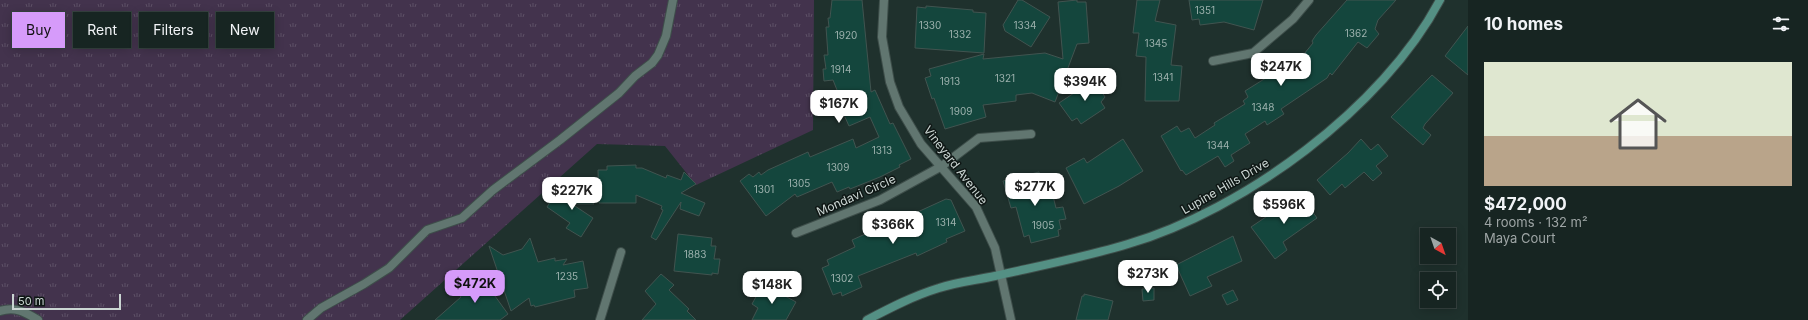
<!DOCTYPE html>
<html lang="en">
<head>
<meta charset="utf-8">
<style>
	:root { --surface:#172522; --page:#202d2a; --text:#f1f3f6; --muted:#9ea5a5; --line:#364240; --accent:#d69bfa }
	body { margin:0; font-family:Inter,sans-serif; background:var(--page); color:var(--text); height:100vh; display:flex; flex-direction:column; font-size:15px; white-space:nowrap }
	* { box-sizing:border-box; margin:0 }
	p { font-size:13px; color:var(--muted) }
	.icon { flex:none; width:22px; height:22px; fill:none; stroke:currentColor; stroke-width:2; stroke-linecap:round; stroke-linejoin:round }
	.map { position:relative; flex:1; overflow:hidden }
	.sheet { display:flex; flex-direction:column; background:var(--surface); width:340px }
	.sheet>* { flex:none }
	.top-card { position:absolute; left:12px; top:12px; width:380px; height:36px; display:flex; gap:8px }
	.needle { width:26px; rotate:140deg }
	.tools { position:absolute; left:1420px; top:228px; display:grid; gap:8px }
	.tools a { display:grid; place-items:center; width:36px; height:36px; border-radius:0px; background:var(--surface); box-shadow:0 2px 10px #0003,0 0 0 1px var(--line); font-size:20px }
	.scale { position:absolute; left:12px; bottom:10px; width:109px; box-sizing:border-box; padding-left:4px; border:2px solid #cad5d2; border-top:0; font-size:11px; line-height:14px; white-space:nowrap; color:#cad5d2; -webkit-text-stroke:3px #0f1715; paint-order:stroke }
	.price { position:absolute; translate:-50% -34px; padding:0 9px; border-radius:8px; background:#fff; color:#222; font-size:13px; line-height:26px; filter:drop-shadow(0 1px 2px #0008) }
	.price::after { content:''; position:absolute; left:50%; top:24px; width:12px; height:9px; margin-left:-6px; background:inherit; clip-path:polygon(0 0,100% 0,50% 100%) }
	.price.selected { background:var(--accent); color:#111 }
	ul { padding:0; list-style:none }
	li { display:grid; align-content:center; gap:8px; height:212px; padding:0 16px }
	li span { display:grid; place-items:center; height:124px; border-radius:0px; color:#555 }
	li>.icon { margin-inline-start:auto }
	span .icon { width:72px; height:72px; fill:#fffc; stroke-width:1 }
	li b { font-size:17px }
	h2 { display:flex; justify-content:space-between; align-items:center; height:48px; padding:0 16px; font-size:17px }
	.chip { padding:0 14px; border-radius:0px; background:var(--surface); box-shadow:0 2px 10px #0003,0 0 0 1px var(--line); font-size:14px; line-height:36px }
	.chip.selected { background:var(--accent); color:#111 }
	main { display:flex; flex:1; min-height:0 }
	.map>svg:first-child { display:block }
</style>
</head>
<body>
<main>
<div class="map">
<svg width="1468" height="320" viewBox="0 0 1468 320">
	<defs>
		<pattern id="grass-tufts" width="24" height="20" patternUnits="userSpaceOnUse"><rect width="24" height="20" fill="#43334d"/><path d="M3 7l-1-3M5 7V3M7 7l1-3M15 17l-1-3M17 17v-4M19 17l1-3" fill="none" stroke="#5d5066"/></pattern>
	</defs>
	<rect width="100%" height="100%" fill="#1f312d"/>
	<polygon fill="url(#grass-tufts)" points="0,0 814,0 813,130 696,185 665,146 597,144 400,320 0,320"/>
	<g fill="#14463d" stroke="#415450">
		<polygon points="832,0 862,0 871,92 875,90 890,124 893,123 911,159 899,165 900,167 880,177 850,189 849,187 837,192 832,182 797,197 795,194 766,216 740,181 749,174 753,177 759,172 761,175 768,170 808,152 810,157 853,139 856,148 879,137 870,117 849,126 840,106 843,105 833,80 824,81 823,69 826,69 824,55 828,55 826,27 829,27 828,18 830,18"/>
		<polygon points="1018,0 1022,0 1050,17 1031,47 1005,31 1003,25"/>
		<polygon points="1077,0 1077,2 1086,2 1089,43 1077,44 1055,102 1032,93 1016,95 1016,101 983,105 986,117 945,129 934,98 932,99 925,78 931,76 929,69 984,54 983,59 1045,53 1063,59 1058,2"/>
		<polygon points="1137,0 1160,0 1155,21 1176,25 1171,65 1182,66 1179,101 1145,101 1146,57 1136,56 1139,33 1133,33"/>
		<polygon points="1189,0 1263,0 1254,30 1224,22 1200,25 1199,19 1192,20"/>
		<polygon points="1347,0 1396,0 1378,20 1375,29 1379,34 1367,48 1358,42 1332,75 1330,73 1327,78 1281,109 1284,114 1267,125 1265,121 1245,134 1250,143 1231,155 1234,161 1225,167 1218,156 1186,175 1182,170 1181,171 1161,136 1177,126 1181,132 1189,128 1195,138 1215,125 1214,123 1245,104 1243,101 1248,97 1245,91 1269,76 1268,75 1286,63 1288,65 1304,54 1313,43 1312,41 1316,35"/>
		<polygon points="926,6 973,10 973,12 986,13 984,53 915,48 917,7 926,8"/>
		<polygon points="1468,26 1468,75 1445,56"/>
		<polygon points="1432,75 1453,93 1425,124 1423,128 1431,135 1423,145 1391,117"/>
		<polygon points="1098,77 1106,90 1102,92 1105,97 1101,102 1105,108 1081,124 1077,118 1072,121 1059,103"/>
		<polygon points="1123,139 1143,171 1119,186 1084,204 1066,168 1084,158 1087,163"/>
		<polygon points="1361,139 1371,150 1378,144 1388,156 1376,166 1382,173 1373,181 1364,172 1345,188 1342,184 1330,195 1317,180 1348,153"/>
		<polygon points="636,165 636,168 642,168 666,178 667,175 681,180 684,172 696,184 681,193 705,203 699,216 680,209 681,202 656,240 651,237 663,210 661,209 662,206 636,195 636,203 599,203 598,170 607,170 607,166"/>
		<polygon points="1039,172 1043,185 1050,184 1056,208 1063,207 1066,219 1059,220 1061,229 1058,230 1059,236 1031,243 1029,235 1024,237 1016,207 1011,208 1003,181"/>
		<polygon points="570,188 594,204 572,204 593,218 581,237 566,228 570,223 547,207 554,196 560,200"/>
		<polygon points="1300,194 1317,218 1283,242 1287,250 1275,259 1251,227"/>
		<polygon points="946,199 951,200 965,231 946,239 947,242 917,256 916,253 858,276 862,287 842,296 841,292 833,295 822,268 829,265 827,260 855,247 852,240 872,231 873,234 901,222 900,220"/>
		<polygon points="678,234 712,238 711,246 716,246 714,259 720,259 718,274 712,273 712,275 674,271"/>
		<polygon points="1233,236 1242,261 1207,277 1212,286 1190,296 1176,265"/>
		<polygon points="530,238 538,262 555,258 555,261 567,259 563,265 583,261 588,288 574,290 575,297 535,307 534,305 531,306 529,298 511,311 489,246 503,255 522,249"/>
		<polygon points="479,274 508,314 500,320 435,320 461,297 457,291"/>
		<polygon points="661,274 674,285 669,290 689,309 687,311 696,320 642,320 656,304 645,291"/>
		<polygon points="763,284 796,302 786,320 752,320 758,308 752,304"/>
		<polygon points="1154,288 1154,300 1143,301 1142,289"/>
		<polygon points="1233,290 1238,300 1227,305 1222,295"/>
		<polygon points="1084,294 1113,301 1108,320 1076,320 1082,296 1084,296"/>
	</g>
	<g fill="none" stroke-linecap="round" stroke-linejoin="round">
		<defs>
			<g id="lane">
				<path d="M0 311C15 306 25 312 38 320"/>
				<polyline points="307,320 321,308 364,284 389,268 427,230 462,218 493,190 560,140 619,93 635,76 652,63 658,55 666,36 673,0"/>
			</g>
			<g id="street">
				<polyline points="884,0 882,37 890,82 899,107 921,144 976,207 995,248 1011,320"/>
				<polyline points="1213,61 1253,53 1293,19 1309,0"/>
				<polyline points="796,233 880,200 942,166 979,138 1031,134"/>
				<polyline points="600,320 621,252"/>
			</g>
			<path id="secondary" d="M867 320C890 308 913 296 939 288 957 282 977 280 995 276 1039 266 1085 257 1128 244 1244 210 1383 108 1440 0"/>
		</defs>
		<use href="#lane" stroke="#3e4e4a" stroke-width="10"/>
		<use href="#street" stroke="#3e4e4a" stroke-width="10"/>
		<use href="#secondary" stroke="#3e4e4a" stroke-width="10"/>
		<use href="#lane" stroke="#617670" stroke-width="8"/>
		<use href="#street" stroke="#617670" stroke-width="8"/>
		<use href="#secondary" stroke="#549084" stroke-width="8"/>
	</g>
	<g text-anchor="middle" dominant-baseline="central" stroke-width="3" stroke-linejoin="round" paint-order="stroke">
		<g font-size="10" fill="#9cb1ad">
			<text x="1205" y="10">1351</text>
			<text x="930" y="25">1330</text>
			<text x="1025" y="25">1334</text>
			<text x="1356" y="33">1362</text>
			<text x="960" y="34">1332</text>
			<text x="846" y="35">1920</text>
			<text x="1156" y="43">1345</text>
			<text x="841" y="69">1914</text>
			<text x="1163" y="77">1341</text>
			<text x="1005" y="78">1321</text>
			<text x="950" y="81">1913</text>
			<text x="1263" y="107">1348</text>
			<text x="961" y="111">1909</text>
			<text x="1218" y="145">1344</text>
			<text x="882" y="150">1313</text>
			<text x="838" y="167">1309</text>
			<text x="799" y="183">1305</text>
			<text x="764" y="189">1301</text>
			<text x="946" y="222">1314</text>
			<text x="1043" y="225">1905</text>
			<text x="695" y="254">1883</text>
			<text x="567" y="276">1235</text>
			<text x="842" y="278">1302</text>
		</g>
		<g font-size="12" fill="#cad5d2" stroke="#0f1715">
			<text transform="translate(956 165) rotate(52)">Vineyard Avenue</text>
			<text transform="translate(1225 186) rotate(-30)">Lupine Hills Drive</text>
			<text transform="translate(856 195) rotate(-24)">Mondavi Circle</text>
		</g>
	</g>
</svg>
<div class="tools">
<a><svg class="needle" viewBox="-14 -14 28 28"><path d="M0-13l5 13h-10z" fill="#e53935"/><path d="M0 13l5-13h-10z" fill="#9ea5a5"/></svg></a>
<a><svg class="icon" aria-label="locate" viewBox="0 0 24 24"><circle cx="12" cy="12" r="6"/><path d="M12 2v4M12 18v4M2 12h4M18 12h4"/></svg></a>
</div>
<div class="scale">50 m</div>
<b class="price" style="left:1281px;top:87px">$247K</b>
<b class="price" style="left:1085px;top:102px">$394K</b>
<b class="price" style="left:839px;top:124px">$167K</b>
<b class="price" style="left:1035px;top:207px">$277K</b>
<b class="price" style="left:572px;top:211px">$227K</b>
<b class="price" style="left:1284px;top:225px">$596K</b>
<b class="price" style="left:893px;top:245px">$366K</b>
<b class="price" style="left:1148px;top:294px">$273K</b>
<b class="price selected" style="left:475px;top:304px">$472K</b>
<b class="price" style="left:772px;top:305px">$148K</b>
<div class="top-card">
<a class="chip selected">Buy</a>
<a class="chip">Rent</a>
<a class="chip">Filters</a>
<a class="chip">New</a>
</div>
</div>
<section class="sheet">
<h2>10 homes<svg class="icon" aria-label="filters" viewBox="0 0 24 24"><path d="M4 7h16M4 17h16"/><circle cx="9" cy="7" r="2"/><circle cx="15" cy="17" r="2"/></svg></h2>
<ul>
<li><span style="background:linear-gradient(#dfe7d0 60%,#b9a48a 0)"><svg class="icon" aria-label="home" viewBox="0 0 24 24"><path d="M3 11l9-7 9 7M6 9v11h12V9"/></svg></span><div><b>$472,000</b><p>4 rooms · 132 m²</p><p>Maya Court</p></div></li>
</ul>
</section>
</main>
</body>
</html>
